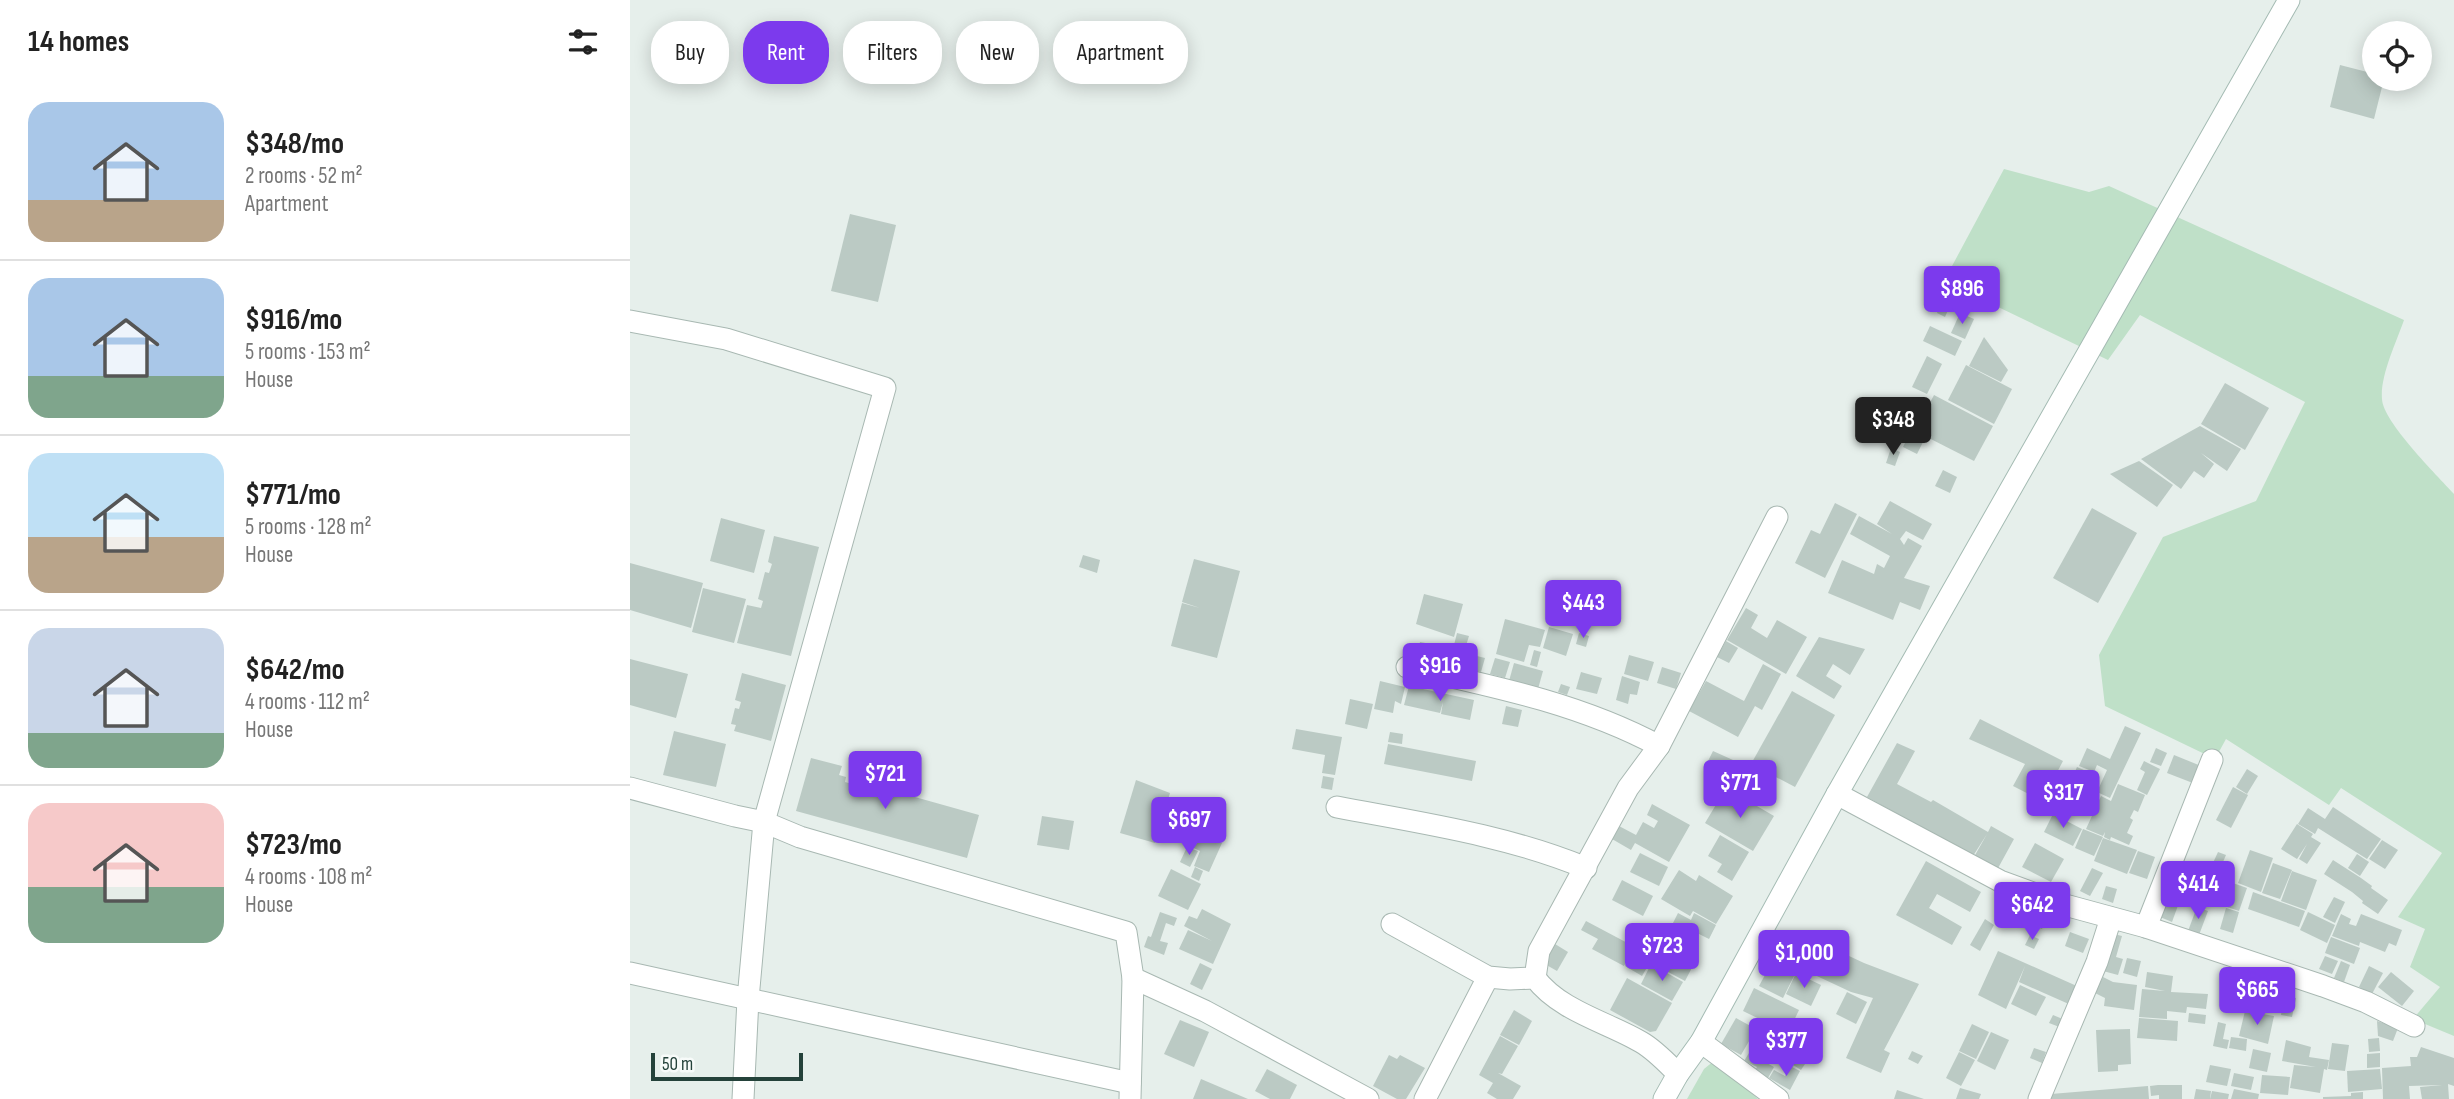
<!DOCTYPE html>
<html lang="en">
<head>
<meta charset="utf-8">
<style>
	:root { --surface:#fff; --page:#f2f2f2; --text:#222; --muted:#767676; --line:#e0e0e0; --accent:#7c3aed }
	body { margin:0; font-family:"Sofia Sans Condensed",sans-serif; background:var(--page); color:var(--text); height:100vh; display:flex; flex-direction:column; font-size:26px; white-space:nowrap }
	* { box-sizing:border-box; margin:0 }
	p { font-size:23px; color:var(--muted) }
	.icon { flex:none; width:38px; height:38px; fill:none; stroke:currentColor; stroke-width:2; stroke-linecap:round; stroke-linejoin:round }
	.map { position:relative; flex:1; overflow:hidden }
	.panel { display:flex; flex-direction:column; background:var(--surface); width:630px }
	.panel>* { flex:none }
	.guide { position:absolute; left:21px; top:21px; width:665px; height:63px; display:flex; gap:14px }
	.tools { position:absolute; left:1732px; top:21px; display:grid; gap:14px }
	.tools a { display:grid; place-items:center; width:70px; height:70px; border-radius:50%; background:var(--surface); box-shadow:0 4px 18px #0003; font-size:35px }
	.scale { position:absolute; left:21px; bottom:18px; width:152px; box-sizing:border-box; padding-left:7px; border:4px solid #24423a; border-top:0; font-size:19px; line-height:24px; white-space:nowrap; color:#24423a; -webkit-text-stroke:5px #f7fbf9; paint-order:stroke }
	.price { position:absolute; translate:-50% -60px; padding:0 16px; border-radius:7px; background:var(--accent); color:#fff; font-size:23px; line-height:46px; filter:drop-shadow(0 2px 4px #0008) }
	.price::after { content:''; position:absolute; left:50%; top:42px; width:21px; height:16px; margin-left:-10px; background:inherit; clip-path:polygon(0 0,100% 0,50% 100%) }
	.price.selected { background:#222; color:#fff }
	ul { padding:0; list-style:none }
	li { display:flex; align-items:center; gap:21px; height:175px; padding:0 28px }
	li+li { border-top:2px solid var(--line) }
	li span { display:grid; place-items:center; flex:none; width:196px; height:140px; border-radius:21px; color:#555 }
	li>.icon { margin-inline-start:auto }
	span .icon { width:84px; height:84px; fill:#fffc; stroke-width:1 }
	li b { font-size:30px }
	h2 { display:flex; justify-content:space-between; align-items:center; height:84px; padding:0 28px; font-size:30px }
	.pill { padding:0 24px; border-radius:28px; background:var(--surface); box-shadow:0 4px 18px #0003; font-size:24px; line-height:63px }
	.pill.selected { background:var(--accent); color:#fff }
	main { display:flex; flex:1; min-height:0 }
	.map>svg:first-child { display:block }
</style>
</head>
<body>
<main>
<section class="panel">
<h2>14 homes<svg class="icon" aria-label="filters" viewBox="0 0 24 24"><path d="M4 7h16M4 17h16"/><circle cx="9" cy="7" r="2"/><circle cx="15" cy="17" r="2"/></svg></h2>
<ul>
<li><span style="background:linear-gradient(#a9c7e8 70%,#b9a48a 0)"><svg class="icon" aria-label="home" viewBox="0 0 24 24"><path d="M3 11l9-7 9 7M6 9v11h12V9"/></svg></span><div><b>$348/mo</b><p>2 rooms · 52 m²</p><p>Apartment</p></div></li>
<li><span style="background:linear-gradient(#a9c7e8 70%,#7fa58c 0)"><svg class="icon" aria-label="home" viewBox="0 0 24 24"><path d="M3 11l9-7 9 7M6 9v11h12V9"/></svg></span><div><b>$916/mo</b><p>5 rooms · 153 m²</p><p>House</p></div></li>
<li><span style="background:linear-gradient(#bfe0f5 60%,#b9a48a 0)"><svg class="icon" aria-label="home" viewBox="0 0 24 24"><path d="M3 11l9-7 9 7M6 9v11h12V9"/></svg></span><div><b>$771/mo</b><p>5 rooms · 128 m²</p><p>House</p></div></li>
<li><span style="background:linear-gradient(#c9d6e8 75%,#7fa58c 0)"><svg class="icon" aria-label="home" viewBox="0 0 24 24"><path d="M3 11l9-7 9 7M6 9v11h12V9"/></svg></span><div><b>$642/mo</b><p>4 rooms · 112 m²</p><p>House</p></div></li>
<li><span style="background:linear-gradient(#f6c9c9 60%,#7fa58c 0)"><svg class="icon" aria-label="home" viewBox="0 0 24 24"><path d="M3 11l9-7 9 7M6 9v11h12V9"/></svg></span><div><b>$723/mo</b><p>4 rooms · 108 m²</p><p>House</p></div></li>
</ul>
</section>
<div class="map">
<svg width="1824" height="1099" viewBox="0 0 1824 1099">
	<rect width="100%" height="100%" fill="#e6efeb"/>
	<g fill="#bfe0c8">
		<path d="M1374 169 1459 192 1479 186 1774 320C1766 343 1750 376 1752 399 1753 422 1807 475 1824 494V1036L1783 1019 1810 987 1780 967 1795 929 1768 917 1812 853 1711 788 1699 805 1596 739 1585 759 1475 706 1469 655 1533 537 1626 501 1675 402 1510 315 1478 360 1314 281Z"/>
		<polygon points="1085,1060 1128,1099 1057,1099 1074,1069"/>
	</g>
	<g fill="#bbcac4">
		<polygon points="1710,65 1745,74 1745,79 1754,79 1744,119 1700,107"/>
		<polygon points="220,214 266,225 248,302 201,291"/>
		<polygon points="1311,304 1319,308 1315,317 1307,313"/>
		<polygon points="1330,313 1344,319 1335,339 1321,333"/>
		<polygon points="1300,326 1332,341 1325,356 1293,341"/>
		<polygon points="1354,337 1378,370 1371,382 1339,366"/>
		<polygon points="1297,356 1312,364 1297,394 1282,387"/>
		<polygon points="1336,365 1382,389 1364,424 1318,400"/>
		<polygon points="1595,383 1639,408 1615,450 1571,424"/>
		<polygon points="1304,395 1363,426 1344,461 1285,431"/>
		<polygon points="1570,426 1611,449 1597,471 1571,453 1584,464 1574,478 1564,471 1551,489 1511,459"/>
		<polygon points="1280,433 1294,440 1287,454 1273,447"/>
		<polygon points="1261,448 1270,452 1265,466 1256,463"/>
		<polygon points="1509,461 1543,485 1527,507 1480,474"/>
		<polygon points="1313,470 1327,477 1320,493 1305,486"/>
		<polygon points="1260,501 1302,524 1293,540 1276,531 1270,539 1274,545 1278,538 1292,546 1274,578 1300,586 1290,610 1270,602 1263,620 1198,593 1212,560 1244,574 1247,564 1254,568 1260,556 1220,534 1229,516 1262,534 1247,524"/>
		<polygon points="1205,503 1227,514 1195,578 1165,563 1181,530 1190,534"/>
		<polygon points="1462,508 1507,533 1468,603 1423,578"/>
		<polygon points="91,518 135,530 124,573 80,561"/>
		<polygon points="144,536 189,547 161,656 107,643 117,605 131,608 133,601 128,599 135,572 139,573 142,564 138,562"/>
		<polygon points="453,555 470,560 467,573 449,567"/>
		<polygon points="564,559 610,571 587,658 541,646 552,603 570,608 552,602"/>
		<polygon points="0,563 73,583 61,628 0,610"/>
		<polygon points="73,588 116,599 104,643 62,632"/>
		<polygon points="794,594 833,604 824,637 786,624"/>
		<polygon points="1116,608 1128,615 1121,628 1137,638 1147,620 1177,637 1156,674 1097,640"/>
		<polygon points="875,619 915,630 910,647 899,645 894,662 866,654"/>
		<polygon points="919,627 943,634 936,656 913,648"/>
		<polygon points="827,633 839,636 834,652 823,649"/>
		<polygon points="949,633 959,636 956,647 946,644"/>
		<polygon points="1189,637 1235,649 1220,675 1203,664 1196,676 1212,686 1204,699 1166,676"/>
		<polygon points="1096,641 1108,648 1099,663 1087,657"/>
		<polygon points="790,642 801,644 797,658 787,655"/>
		<polygon points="822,650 855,658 851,672 819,663"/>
		<polygon points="904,650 911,652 907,667 900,665"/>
		<polygon points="999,655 1024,662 1018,681 994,674"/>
		<polygon points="865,658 880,662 875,678 860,674"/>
		<polygon points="0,659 58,674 46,718 0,705"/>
		<polygon points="884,663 913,671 908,689 879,681"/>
		<polygon points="1133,664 1151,674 1132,710 1125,706 1108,737 1059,711 1076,681 1114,701"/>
		<polygon points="1032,667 1051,673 1046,689 1027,683"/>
		<polygon points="951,672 972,678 967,694 946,689"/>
		<polygon points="112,673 156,685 141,741 104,731 106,725 101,724 105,708 109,709 111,702 105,700"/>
		<polygon points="992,676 1010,682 1007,695 1000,694 998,704 986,700"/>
		<polygon points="750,681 775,687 771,704 765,701 763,713 744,709"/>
		<polygon points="931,684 940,687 937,695 928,692"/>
		<polygon points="779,686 844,700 840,720 811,714 813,702 810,713 774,705"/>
		<polygon points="1162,691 1205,715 1165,787 1121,764"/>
		<polygon points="720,699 743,704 737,729 715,724"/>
		<polygon points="876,706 892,710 888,727 872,724"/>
		<polygon points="1350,719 1433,761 1412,801 1383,786 1395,764 1339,739"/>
		<polygon points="1495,726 1511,733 1480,798 1467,792 1477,770 1467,765 1464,772 1449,766 1457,748 1480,759"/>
		<polygon points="666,729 712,737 705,775 692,773 695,755 662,749"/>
		<polygon points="44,731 96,744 86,787 33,775"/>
		<polygon points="760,732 773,734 772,744 758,742"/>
		<polygon points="1267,743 1285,751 1267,784 1301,802 1303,800 1358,832 1361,826 1384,839 1367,870 1344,857 1357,834 1343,856 1237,797"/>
		<polygon points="758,744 846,761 842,781 754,764"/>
		<polygon points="1526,748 1537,753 1531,766 1520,762"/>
		<polygon points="1083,751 1103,760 1092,783 1075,776 1079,767 1076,765"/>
		<polygon points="1544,755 1576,768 1568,785 1537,773"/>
		<polygon points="181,758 212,766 209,775 216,777 215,782 222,784 224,780 255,788 253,792 258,794 260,790 349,815 337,858 166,811"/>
		<polygon points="1514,761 1530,769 1517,795 1507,790 1515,772 1510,769"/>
		<polygon points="1447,767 1468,776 1462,790 1441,781"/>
		<polygon points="1617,769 1628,776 1617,794 1606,787"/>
		<polygon points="693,776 704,778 702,790 691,788"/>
		<polygon points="506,780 540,793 525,843 490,833"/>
		<polygon points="1488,784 1515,795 1508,812 1504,810 1500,818 1503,820 1497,833 1503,836 1499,845 1481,837 1480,840 1474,837 1475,832 1473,836 1456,829 1471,796 1481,801"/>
		<polygon points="1603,787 1618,795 1601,828 1586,820"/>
		<polygon points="1096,788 1144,816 1123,851 1075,823"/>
		<polygon points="1022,804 1060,825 1039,862 1005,843 1001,850 982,839 989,826 1006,835 1013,822 1024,828 1028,821 1017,815"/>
		<polygon points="1703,807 1751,839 1737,859 1688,828 1685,834 1668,824 1678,808 1695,819"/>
		<polygon points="1423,814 1452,829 1443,846 1414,832"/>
		<polygon points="412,816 444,821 439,850 407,845"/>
		<polygon points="1667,824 1683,834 1681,837 1691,843 1677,864 1669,859 1677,844 1667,859 1651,849"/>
		<polygon points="1453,829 1473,837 1464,856 1445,848"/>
		<polygon points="564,830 592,843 579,872 564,866 570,851 557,845"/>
		<polygon points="1090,835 1119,852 1102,881 1087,872 1092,864 1078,856"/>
		<polygon points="1473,838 1507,850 1497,874 1464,861"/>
		<polygon points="1752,840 1768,850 1755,869 1739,859"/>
		<polygon points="1405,843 1434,859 1421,882 1392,867"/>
		<polygon points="557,847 568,851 560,867 550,862"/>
		<polygon points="1620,850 1643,858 1631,892 1608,883"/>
		<polygon points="1508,851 1525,857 1517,879 1499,873"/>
		<polygon points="1588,852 1596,855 1590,869 1582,865"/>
		<polygon points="1010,853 1038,867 1029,886 1000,872"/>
		<polygon points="1727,854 1739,862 1730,876 1718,868"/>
		<polygon points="1703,860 1731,878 1742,886 1741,888 1758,900 1748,914 1732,903 1733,901 1722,892 1694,874"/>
		<polygon points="1296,861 1351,892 1340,912 1307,894 1299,908 1332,927 1322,945 1266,915"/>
		<polygon points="1643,863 1662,870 1650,899 1632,893"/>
		<polygon points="1549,864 1617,888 1609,911 1553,892 1551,899 1539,894"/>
		<polygon points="565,867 573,871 569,881 561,877"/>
		<polygon points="1462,868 1473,873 1460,896 1450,891"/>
		<polygon points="541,869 571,884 558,910 528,896"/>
		<polygon points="1049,870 1066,881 1069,875 1103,896 1086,924 1063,911 1060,916 1031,899"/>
		<polygon points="1662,871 1687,880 1676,910 1651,901"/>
		<polygon points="992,880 1023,896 1013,916 982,900"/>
		<polygon points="1476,886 1487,889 1483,903 1472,899"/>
		<polygon points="1623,892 1675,911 1669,927 1618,909"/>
		<polygon points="1538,896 1550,900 1542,922 1530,917"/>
		<polygon points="1704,897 1715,902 1705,923 1693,917"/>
		<polygon points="1567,907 1578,911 1569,935 1558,931"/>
		<polygon points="1596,908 1609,912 1603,933 1590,929"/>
		<polygon points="572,909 601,924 583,964 549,949 558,930 582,941 554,926 559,916 567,919"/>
		<polygon points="530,912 547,918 544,926 536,923 530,941 538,943 534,955 514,947 518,936 521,937"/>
		<polygon points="1678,912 1705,925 1697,943 1670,930"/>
		<polygon points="1048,913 1061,920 1064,913 1086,925 1079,939 1057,928 1052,938 1039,931"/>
		<polygon points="1711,914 1721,919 1719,924 1726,926 1731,914 1772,930 1766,946 1759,943 1755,952 1730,942 1729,946 1702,936"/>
		<polygon points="1407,918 1415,922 1412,929 1403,925"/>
		<polygon points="1355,919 1364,925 1350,951 1340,945"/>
		<polygon points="956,921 1005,947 1015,928 1068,956 1055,981 1001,952 994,966 962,949 968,939 951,930"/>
		<polygon points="1440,932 1459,939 1453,953 1435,946"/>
		<polygon points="1170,933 1234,963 1289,984 1254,1050 1260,1053 1251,1073 1216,1058 1243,998 1221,992 1157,962"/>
		<polygon points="1484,934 1492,936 1486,957 1493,959 1488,975 1473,971"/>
		<polygon points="1400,935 1409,939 1404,949 1395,945"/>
		<polygon points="1701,937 1730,948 1724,964 1695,953"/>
		<polygon points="925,944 938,952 927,971 913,963"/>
		<polygon points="1368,951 1449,987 1441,1005 1389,982 1395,966 1376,1009 1348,995"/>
		<polygon points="1002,954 1019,964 1012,976 995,966"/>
		<polygon points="1695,956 1708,961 1702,974 1689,969"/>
		<polygon points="1497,958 1511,961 1507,977 1493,973"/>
		<polygon points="1143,960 1166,972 1153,998 1129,986"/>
		<polygon points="1711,961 1720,965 1714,982 1704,978"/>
		<polygon points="570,963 582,969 572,990 560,984"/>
		<polygon points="1021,964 1053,982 1042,1001 1011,984"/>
		<polygon points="1739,966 1753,973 1742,994 1729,987"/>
		<polygon points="1517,972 1543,976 1541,992 1578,994 1576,1009 1557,1007 1556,1013 1537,1011 1537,1019 1509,1017 1512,989 1535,991 1515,987"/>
		<polygon points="1761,972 1784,991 1772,1006 1748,987"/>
		<polygon points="1166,973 1191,985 1181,1006 1156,994"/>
		<polygon points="1473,977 1483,982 1507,985 1504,1010 1474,1006 1475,998 1465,993"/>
		<polygon points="997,978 1042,1003 1026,1031 1020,1032 980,1010"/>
		<polygon points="1390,985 1416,997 1406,1016 1381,1004"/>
		<polygon points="1124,988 1169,1010 1158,1033 1113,1011"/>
		<polygon points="1217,992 1237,1002 1226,1024 1206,1014"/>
		<polygon points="1654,996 1666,998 1662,1017 1651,1015"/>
		<polygon points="884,1010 902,1021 889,1045 870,1035"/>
		<polygon points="1615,1011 1644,1016 1638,1044 1609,1036"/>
		<polygon points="1559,1013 1576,1015 1575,1024 1558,1022"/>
		<polygon points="1423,1015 1435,1020 1432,1028 1419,1023"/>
		<polygon points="1106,1018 1126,1029 1111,1055 1091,1044"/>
		<polygon points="1509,1018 1548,1021 1547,1041 1507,1038"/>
		<polygon points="550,1020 579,1032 564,1067 534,1054"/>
		<polygon points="1747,1021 1768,1028 1763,1041 1748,1036"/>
		<polygon points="1588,1022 1596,1024 1593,1039 1599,1040 1597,1049 1583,1046"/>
		<polygon points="1342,1024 1359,1032 1346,1059 1329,1051"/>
		<polygon points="1500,1029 1501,1064 1488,1065 1488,1071 1468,1072 1466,1030"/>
		<polygon points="1361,1032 1379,1040 1365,1070 1347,1061"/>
		<polygon points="870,1036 888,1046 872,1074 868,1073 891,1086 883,1099 867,1099 857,1093 863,1083 849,1075"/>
		<polygon points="1601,1037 1617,1039 1616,1051 1599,1048"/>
		<polygon points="1749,1038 1750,1051 1739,1052 1738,1039"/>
		<polygon points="1176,1039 1187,1046 1171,1070 1160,1063"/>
		<polygon points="1656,1040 1681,1047 1679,1057 1699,1060 1697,1070 1694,1069 1690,1093 1660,1088 1664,1065 1686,1067 1652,1061"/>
		<polygon points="1702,1043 1719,1045 1715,1071 1698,1069"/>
		<polygon points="1791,1047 1824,1058 1824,1086 1818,1084 1819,1099 1792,1099 1790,1087 1812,1085 1779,1086 1780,1099 1753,1099 1752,1068 1781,1066 1780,1057 1787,1057"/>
		<polygon points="1404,1048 1416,1052 1412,1063 1400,1058"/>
		<polygon points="1623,1049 1641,1053 1637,1072 1619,1068"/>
		<polygon points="1282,1051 1293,1056 1288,1064 1278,1059"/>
		<polygon points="1329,1052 1345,1060 1331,1086 1316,1078"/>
		<polygon points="1119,1053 1144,1067 1138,1078 1125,1070 1127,1067 1114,1061"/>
		<polygon points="1750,1053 1750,1067 1737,1068 1737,1054"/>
		<polygon points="759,1055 767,1059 770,1055 795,1068 776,1099 767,1099 743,1086"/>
		<polygon points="1580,1065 1601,1069 1597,1086 1576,1082"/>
		<polygon points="1160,1066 1170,1071 1160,1090 1139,1078 1144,1070 1155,1076"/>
		<polygon points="637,1069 667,1085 660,1099 640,1099 625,1091"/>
		<polygon points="1750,1069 1752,1089 1718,1092 1717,1071"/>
		<polygon points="1604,1073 1624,1077 1621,1090 1601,1086"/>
		<polygon points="1632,1075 1660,1077 1658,1095 1630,1093"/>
		<polygon points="571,1079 618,1099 563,1099"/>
		<polygon points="1528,1085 1552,1085 1552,1099 1529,1099 1529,1095 1521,1096 1520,1086"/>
		<polygon points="1518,1086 1519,1099 1421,1099 1421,1094"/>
		<polygon points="1330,1088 1351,1094 1349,1099 1326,1099"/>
		<polygon points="1566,1089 1581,1091 1580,1099 1564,1099"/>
		<polygon points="1604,1089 1629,1094 1628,1099 1601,1099"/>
		<polygon points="1267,1090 1294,1099 1264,1099"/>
		<polygon points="1582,1091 1599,1094 1598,1099 1580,1099"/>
		<polygon points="1733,1092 1733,1099 1693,1099 1693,1097 1721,1096 1721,1093"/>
	</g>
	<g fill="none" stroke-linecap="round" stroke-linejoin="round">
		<defs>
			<g id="minor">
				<polyline points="0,321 96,339 255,388 134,822 118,999 113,1099"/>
				<path d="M777 667C863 686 951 704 1029 746"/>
				<polyline points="0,788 105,816 134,822 170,837 496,932 503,978 500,1099"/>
				<polyline points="1207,794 1370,881 1435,905 1516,927 1693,986 1736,1002 1784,1026"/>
				<path d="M707 807C791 823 876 835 956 868"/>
				<path d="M762 924 858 977 880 979 905 978C930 1011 977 1022 1011 1042 1025 1050 1037 1063 1048 1074"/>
				<polyline points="1516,927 1582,760"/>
				<polyline points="0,973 500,1083"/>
				<polyline points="503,978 575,1011 738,1099"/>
				<polyline points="905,978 909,951 998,788 1029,746 1147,517"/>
				<polyline points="1071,1042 1148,1099"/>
				<polyline points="795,1099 858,977"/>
				<polyline points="1409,1099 1467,962 1481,918"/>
			</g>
			<polyline id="secondary" points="1034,1099 1048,1074 1071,1042 1207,794 1659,0"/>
		</defs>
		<use href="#minor" stroke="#a8b8b2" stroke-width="23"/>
		<use href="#secondary" stroke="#a4bbb3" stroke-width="23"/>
		<use href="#minor" stroke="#fff" stroke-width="21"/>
		<use href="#secondary" stroke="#fff" stroke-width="21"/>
	</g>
</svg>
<div class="tools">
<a><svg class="icon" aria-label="locate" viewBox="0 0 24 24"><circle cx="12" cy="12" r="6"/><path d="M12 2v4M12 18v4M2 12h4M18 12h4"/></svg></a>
</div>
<div class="scale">50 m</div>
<b class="price" style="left:1332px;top:326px">$896</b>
<b class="price selected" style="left:1263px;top:457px">$348</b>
<b class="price" style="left:953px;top:640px">$443</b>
<b class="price" style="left:810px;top:703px">$916</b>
<b class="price" style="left:255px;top:811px">$721</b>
<b class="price" style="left:1110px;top:820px">$771</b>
<b class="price" style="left:1433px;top:830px">$317</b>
<b class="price" style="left:559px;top:857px">$697</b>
<b class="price" style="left:1568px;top:921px">$414</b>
<b class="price" style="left:1402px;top:942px">$642</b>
<b class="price" style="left:1032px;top:983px">$723</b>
<b class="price" style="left:1174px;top:990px">$1,000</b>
<b class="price" style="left:1627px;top:1027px">$665</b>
<b class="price" style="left:1156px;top:1078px">$377</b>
<div class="guide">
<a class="pill">Buy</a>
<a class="pill selected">Rent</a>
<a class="pill">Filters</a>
<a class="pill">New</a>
<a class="pill">Apartment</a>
</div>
</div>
</main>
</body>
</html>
